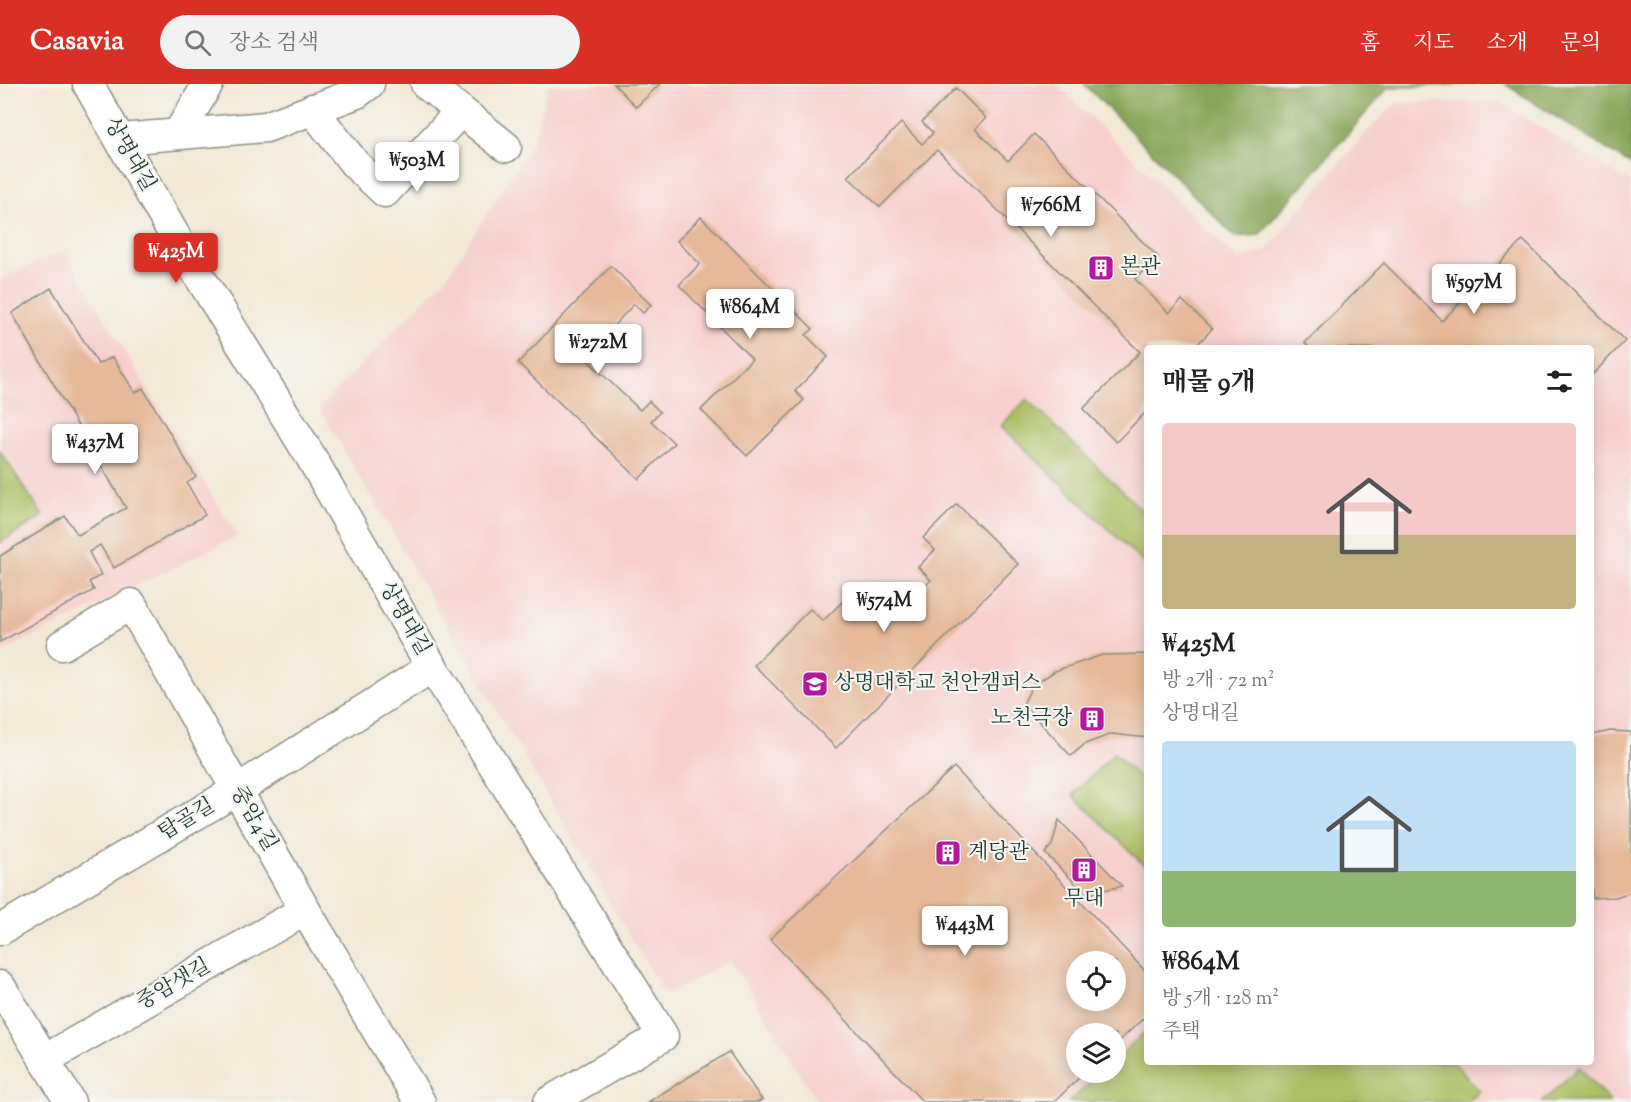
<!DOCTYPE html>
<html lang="ko">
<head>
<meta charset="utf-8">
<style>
	:root { --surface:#fff; --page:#f2f2f2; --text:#222; --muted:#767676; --accent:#d93025 }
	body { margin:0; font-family:"Sorts Mill Goudy","Noto Serif KR",serif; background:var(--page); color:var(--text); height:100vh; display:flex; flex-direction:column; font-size:22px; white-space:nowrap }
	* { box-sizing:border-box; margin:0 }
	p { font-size:20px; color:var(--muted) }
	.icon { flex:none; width:33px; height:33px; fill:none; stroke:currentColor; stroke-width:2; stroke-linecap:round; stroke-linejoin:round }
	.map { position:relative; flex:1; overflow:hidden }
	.details { position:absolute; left:1144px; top:261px; width:450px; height:720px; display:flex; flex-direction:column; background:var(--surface); border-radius:6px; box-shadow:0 3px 15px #0003 }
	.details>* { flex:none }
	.tools { position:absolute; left:1066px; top:867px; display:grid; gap:12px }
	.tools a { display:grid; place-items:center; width:60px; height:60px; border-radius:50%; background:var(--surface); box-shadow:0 3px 15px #0003; font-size:30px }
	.price { position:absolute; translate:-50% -51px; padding:0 14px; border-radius:6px; background:#fff; color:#222; font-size:20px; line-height:39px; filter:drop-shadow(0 2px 3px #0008) }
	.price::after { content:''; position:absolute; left:50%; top:36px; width:18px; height:14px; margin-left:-9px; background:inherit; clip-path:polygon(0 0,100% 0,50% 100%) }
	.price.current { background:var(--accent); color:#fff }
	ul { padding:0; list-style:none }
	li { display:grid; align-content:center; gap:12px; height:318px; padding:0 18px }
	li span { display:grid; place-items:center; height:186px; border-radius:6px; color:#555 }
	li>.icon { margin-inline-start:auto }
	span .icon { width:108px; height:108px; fill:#fffc; stroke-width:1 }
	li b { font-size:26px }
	h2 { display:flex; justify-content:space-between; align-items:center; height:72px; padding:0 18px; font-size:26px }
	header { display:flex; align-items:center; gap:36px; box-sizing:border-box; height:84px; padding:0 30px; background:var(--accent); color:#fff }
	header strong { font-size:28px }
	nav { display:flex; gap:33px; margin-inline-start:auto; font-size:21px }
	.search { width:420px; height:54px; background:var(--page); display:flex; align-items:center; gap:15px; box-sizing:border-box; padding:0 21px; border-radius:33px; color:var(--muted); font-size:22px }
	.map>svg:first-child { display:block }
</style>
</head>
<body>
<header>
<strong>Casavia</strong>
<div class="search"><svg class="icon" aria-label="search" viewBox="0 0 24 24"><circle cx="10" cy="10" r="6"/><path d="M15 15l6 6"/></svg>장소 검색</div>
<nav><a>홈</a><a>지도</a><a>소개</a><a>문의</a></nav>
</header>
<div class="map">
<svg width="1631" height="1018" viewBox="0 0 1631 1018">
	<rect width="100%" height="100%" fill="#f6f6f2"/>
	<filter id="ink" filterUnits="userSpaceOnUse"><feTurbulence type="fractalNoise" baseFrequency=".0167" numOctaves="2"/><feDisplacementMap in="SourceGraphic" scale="12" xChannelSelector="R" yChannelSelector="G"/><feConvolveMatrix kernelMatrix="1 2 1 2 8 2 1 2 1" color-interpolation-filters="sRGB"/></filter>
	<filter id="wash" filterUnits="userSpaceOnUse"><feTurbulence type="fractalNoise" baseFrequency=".008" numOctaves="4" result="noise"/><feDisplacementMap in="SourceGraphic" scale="24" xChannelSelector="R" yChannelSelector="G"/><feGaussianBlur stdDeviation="1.35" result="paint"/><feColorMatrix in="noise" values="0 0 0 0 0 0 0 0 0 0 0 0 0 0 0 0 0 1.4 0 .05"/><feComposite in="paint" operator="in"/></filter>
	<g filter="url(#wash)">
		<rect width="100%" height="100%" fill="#f3e8d5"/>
		<g fill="#f7d0cd" fill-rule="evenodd">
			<path d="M549 0H1056L1239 176 1266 167 1347 70 1395 19 1497 17 1631 99V1018H817L731 876 665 912 319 324 446 194 532 59ZM1148 264H1592V978H1148ZM1077 878H1116V916H1077ZM1077 950H1116V988H1077Z"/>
			<polygon points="64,167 237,452 0,569 0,195"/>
		</g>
		<g fill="#aabe62" stroke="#647e4b" stroke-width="1.5">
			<polygon points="1027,315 1147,431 1147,482 1001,342"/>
			<polygon points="0,367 43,432 0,459"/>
			<polygon points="1114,669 1147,701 1147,784 1073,711"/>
			<polygon points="1147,946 1148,978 1453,978 1480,1007 1468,1018 1069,1018 1101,989 1116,988 1116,975"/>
			<polygon points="1579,983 1610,1018 1542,1018"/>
		</g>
		<g fill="#87a558" stroke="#537146" stroke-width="1.5">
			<polygon points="1084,0 1474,0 1388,4 1259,151 1235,153"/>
			<polygon points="1505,0 1631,0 1631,81"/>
		</g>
		<g id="blocks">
			<g fill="#e6b999" fill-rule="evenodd">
				<polygon points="614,0 660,0 636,23"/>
				<polygon points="956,4 986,34 975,45 1008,77 1034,50 1158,173 1135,195 1169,229 1182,216 1212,245 1194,264 1148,264 1148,326 1116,358 1083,325 1140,268 937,66 880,123 848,93 901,39 922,60 933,49 922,38"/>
				<polygon points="701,133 813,245 806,251 828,273 795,307 804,316 747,372 701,326 752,275 679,201 700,180 677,157"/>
				<polygon points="1523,156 1625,257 1592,291 1592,264 1310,264 1305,259 1384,179 1442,237"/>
				<polygon points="611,182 651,221 643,229 634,220 584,273 640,326 649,317 660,328 651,337 674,359 639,395 518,279"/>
				<polygon points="51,204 98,280 113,273 135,309 143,304 196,393 187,399 205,431 114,484 100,461 89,468 101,491 89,498 94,506 0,558 0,472 65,432 78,451 126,424 12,229"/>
				<polygon points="957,420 1018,480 836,664 754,581 810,525 823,537 842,518 857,532 873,515 893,535 931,496 918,483 935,466 923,454"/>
				<polygon points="1148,570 1148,654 1112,650 1085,660 1071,672 1023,620 1032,602 1055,587 1102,571"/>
				<polygon points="1610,647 1631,648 1631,808 1616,813 1592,814 1592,651"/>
				<path d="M954 683 1148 890V930L1116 960V950H1077V988H1085L1054 1018H923L770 855ZM1077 878H1116V916H1077Z"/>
				<polygon points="1059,736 1122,802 1095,808 1089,813 1045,769 1052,761"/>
				<polygon points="729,968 762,1016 758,1018 648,1018"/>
			</g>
		</g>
	</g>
	<g filter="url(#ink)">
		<use href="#blocks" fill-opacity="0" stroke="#899284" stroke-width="1.5"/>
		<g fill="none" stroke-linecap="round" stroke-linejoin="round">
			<defs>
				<g id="minor">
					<polyline points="88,0 180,161 311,373 423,568 663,952 549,1018"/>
					<polyline points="312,25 355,80 385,108 461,27 426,0"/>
					<polyline points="461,27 506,63"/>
					<polyline points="178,50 208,0"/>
					<polyline points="120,55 266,43 357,9 369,0"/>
					<polyline points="62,561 131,520 305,826 420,1018"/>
					<polyline points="0,846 237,706 432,583"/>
					<polyline points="0,902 70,1018"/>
					<polyline points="44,976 305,826"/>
				</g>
			</defs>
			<use href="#minor" stroke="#899284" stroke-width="33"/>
			<use href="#minor" stroke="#fff" stroke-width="30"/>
		</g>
	</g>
	<defs>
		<symbol id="building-square" viewBox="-11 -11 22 22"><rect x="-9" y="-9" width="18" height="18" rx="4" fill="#b5179e" stroke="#f6f6f2"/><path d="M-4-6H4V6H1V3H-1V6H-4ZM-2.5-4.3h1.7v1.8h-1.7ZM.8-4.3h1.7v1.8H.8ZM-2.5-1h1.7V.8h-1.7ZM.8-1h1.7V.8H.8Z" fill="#fff"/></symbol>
		<symbol id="university-square" viewBox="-11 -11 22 22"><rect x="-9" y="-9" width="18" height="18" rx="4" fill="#b5179e" stroke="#f6f6f2"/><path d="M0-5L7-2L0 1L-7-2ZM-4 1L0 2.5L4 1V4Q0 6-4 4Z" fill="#fff"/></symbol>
	</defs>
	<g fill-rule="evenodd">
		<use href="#building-square" x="1086" y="169" width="30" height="30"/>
		<use href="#university-square" x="800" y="585" width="30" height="30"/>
		<use href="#building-square" x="1077" y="620" width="30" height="30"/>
		<use href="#building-square" x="933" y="754" width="30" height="30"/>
		<use href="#building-square" x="1069" y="771" width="30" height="30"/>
	</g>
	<g text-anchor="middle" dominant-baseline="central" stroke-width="4.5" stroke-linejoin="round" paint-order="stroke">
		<g font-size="21" fill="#1f3d34" stroke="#f6f6f2">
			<text transform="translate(129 71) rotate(60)">상명대길</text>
			<text transform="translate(404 535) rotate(60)">상명대길</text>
			<text transform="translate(253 735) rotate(60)">중암4길</text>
			<text transform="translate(187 736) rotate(-31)">탑골길</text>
			<text transform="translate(174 901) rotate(-30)">중암샛길</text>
		</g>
		<g font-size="21" fill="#1f3d34" stroke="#f6f6f2" text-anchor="start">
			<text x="1120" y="184">본관</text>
			<text x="834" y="600">상명대학교 천안캠퍼스</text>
			<text x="1072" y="635" text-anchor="end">노천극장</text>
			<text x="968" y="769">계당관</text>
			<text x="1084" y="816" text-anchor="middle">무대</text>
		</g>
	</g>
</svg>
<div class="tools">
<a><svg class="icon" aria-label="locate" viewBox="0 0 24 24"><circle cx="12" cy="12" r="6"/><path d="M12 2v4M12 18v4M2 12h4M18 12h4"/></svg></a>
<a><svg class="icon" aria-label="layers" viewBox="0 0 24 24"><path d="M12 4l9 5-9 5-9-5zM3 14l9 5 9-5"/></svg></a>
</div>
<b class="price" style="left:417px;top:109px">₩503M</b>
<b class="price" style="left:1051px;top:154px">₩766M</b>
<b class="price current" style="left:176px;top:200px">₩425M</b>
<b class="price" style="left:1474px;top:231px">₩597M</b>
<b class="price" style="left:750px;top:256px">₩864M</b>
<b class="price" style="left:598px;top:291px">₩272M</b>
<b class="price" style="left:95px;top:391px">₩437M</b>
<b class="price" style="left:884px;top:549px">₩574M</b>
<b class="price" style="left:965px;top:873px">₩443M</b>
<section class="details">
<h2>매물 9개<svg class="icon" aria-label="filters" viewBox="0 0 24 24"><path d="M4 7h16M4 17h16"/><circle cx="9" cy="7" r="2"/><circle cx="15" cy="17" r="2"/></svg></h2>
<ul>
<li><span style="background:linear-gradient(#f6c9c9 60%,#c2b280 0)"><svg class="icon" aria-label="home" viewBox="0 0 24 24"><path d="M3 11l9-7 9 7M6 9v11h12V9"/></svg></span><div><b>₩425M</b><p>방 2개 · 72 m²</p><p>상명대길</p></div></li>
<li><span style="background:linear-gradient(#bfe0f5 70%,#8fb573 0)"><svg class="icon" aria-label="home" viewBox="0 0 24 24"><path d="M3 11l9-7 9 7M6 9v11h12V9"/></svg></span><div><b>₩864M</b><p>방 5개 · 128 m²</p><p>주택</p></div></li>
</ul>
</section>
</div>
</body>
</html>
